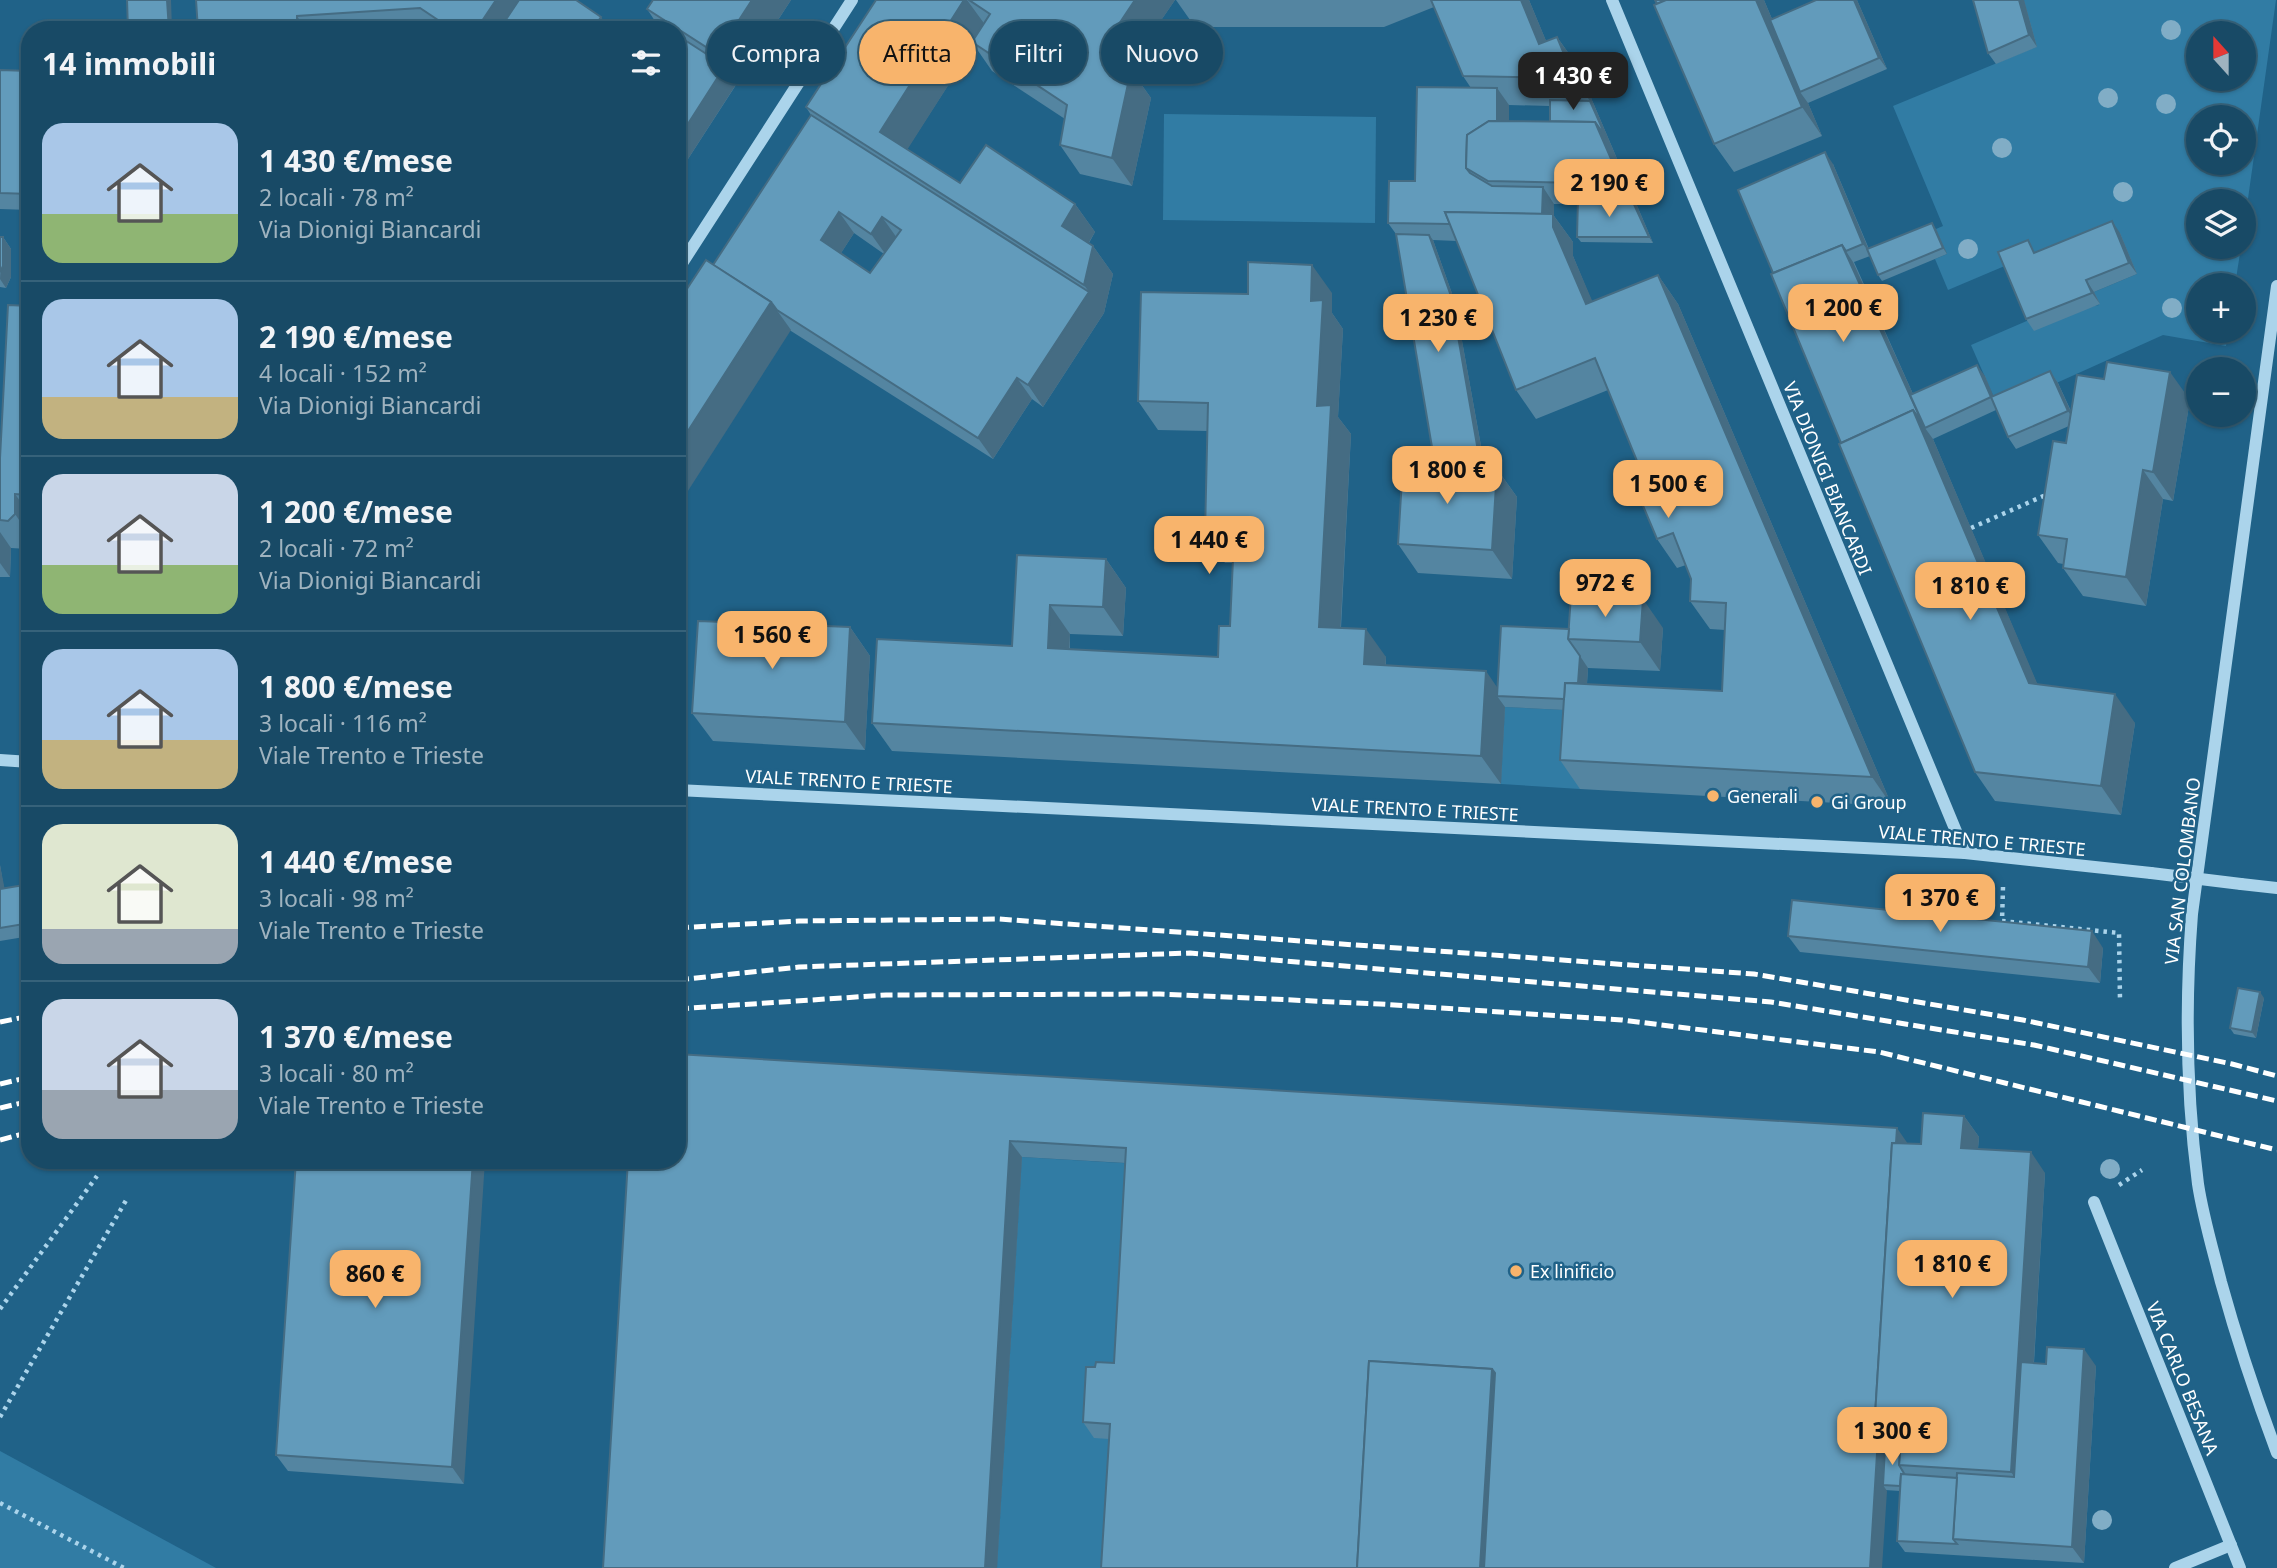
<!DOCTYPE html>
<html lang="it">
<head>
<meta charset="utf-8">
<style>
	:root { --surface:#184a66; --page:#25546f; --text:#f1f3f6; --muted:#9fb3bf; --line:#36627a; --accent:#f8b46c }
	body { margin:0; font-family:"Noto Sans",sans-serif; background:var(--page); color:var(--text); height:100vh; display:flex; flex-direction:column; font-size:26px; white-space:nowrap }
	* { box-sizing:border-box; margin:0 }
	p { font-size:23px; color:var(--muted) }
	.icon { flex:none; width:38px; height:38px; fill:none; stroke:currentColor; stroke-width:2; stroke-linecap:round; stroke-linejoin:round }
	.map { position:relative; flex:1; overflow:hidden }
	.details { position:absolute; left:21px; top:21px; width:665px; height:1148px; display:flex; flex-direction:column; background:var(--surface); border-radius:28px; box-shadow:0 2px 5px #0004,0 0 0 2px var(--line) }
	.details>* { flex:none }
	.guide { position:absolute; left:707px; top:21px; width:665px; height:63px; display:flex; gap:14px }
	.needle { width:46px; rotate:339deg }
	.buttons { position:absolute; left:2186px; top:21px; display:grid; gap:14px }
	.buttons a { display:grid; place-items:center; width:70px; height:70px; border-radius:50%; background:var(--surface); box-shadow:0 2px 5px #0004,0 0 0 2px var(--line); font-size:35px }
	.price { position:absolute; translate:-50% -60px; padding:0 16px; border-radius:14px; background:var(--accent); color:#111; font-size:23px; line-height:46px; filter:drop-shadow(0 2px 4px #0008) }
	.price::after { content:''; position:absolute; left:50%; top:42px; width:21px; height:16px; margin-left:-10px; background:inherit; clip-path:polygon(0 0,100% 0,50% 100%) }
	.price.selected { background:#222; color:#fff }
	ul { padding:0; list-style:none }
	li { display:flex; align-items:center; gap:21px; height:175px; padding:0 21px }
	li+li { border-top:2px solid var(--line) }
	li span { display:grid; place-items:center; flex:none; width:196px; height:140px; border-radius:21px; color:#555 }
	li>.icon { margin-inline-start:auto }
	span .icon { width:84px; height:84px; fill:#fffc; stroke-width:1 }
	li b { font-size:30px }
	h2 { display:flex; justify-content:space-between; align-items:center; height:84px; padding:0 21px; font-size:30px }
	.tag { padding:0 24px; border-radius:32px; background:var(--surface); box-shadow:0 2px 5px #0004,0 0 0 2px var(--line); font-size:24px; line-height:63px }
	.tag.selected { background:var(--accent); color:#111 }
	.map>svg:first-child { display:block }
</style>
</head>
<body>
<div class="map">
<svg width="2277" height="1568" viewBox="0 0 2277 1568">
	<rect width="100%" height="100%" fill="#206288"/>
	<g fill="#317ca4" fill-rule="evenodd">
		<path d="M2024 0H2276L2244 227V201H2198V247H2241L2235 285H2198V331H2228L2226 346 2163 335 1999 409 1971 345 2029 320 2099 305 2094 292 2137 274 2007 265 1948 290 1935 259 1947 254 1936 229 1943 226 1893 106 2036 47ZM2198 33H2244V79H2198ZM2198 117H2244V163H2198Z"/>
		<polygon points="1164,114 1376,117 1375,223 1163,220"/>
		<polygon points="1505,707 1585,711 1580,789 1501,784"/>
		<polygon points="1022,1157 1138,1164 1114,1568 997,1568"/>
		<polygon points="0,1451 216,1568 0,1568"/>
	</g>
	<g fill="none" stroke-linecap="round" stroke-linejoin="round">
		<g stroke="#abd4eb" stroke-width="4.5" stroke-dasharray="3.5 5" stroke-linecap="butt">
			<polyline points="1971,528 2048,494"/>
			<polyline points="2003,887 2002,921 2119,933 2120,1000"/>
			<polyline points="2119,1185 2142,1170"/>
			<polyline points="0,1309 97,1176"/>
			<polyline points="0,1417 128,1197"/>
			<polyline points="0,1503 124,1568"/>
		</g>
		<g stroke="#abd4eb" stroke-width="12">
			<polyline points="1612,0 1965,853"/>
			<polyline points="677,271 852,0"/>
			<path d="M2277 286 2192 914C2185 1005 2186 1093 2198 1184 2203 1217 2213 1250 2221 1282 2237 1340 2256 1397 2277 1453"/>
			<polyline points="0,760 30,762"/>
			<polyline points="677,790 1965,853 2151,873"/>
			<polyline points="2241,884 2277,888"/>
			<polyline points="2094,1202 2240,1568"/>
			<polyline points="2175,1568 2231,1545"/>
		</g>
		<g stroke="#fff" stroke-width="5" stroke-dasharray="12 5" stroke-linecap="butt">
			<polyline points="677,928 799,921 999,919 1754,974 2023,1020 2232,1064 2277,1076"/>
			<polyline points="677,980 799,967 1190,953 1771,1002 2034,1045 2277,1101"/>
			<polyline points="677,1009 886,995 1160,994 1380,1004 1622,1020 1879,1052 2277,1150"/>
			<polyline points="0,1022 30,1016"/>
			<polyline points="0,1084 30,1077"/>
			<polyline points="0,1108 30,1101"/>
			<polyline points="0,1140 30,1132"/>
		</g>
		<polyline stroke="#abd4eb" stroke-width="12" points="2151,873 2241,884"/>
	</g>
	<g fill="#81adc6">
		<circle cx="2171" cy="30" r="10"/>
		<circle cx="2108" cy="98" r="10"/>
		<circle cx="2166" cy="104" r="10"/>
		<circle cx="2002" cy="148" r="10"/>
		<circle cx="2123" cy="192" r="10"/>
		<circle cx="1968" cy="249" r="10"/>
		<circle cx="2172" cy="308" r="10"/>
		<circle cx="1949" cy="913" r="10"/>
		<circle cx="2110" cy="1169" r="10"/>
		<circle cx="2102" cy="1520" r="10"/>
	</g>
	<g fill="#5485a1" fill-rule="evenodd">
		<polygon points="196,0 576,0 609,28 608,30 198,30"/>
		<polygon points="653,0 791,0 677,176 677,30 649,30 655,21 647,9"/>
		<path d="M876 0H1175L1128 68 1131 70 1151 98 1132 186 1080 174 1060 145 1065 119 992 71 974 45 907 149 960 183 1075 204 1095 232 1089 243 1093 246 1113 274 1104 313 1043 407 1032 399 993 459 791 331 713 265 811 115 806 107ZM854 233 884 254 870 273 841 253Z"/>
		<path d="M1176 0H1529L1546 41 1557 37 1577 65 1653 243 1581 242 1577 237 1578 204H1554V216L1573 242V256L1592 302 1658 275 1678 304 1892 806 1580 789 1560 760 1564 710 1505 707 1501 784 892 751 872 723 1012 646 1017 555 1106 559 1126 588 1123 636 1070 634V649L1218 657 1230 626 1233 563H1225L1205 534 1208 431 1158 430 1138 401 1248 294 1332 293V313L1343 329 1338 417 1351 434 1341 628 1386 657V665L1498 688 1569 629 1663 628 1660 671 1588 668 1587 684 1722 691 1725 630 1710 629 1690 601 1691 579 1686 565 1677 568 1657 539 1639 466 1608 390 1536 419 1516 390 1457 241 1433 240 1455 302 1485 468 1497 469 1517 497 1512 579 1418 573 1398 544 1435 465 1396 234 1388 223 1415 181 1471 88 1463 76 1434 7 1384 27H1195ZM1509 105 1550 106 1549 121H1509Z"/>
		<polygon points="1655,0 1764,0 1772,19 1816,0 1857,0 1887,69 1808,103 1822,136 1734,172 1714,144"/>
		<polygon points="2024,0 2037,47 1996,64 1988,53"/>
		<polygon points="0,70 30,71 30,210 0,209"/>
		<polygon points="1833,164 1869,249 1936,229 1947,254 1882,281 1878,275 1870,256 1854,262 1913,394 1985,376 1993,396 2050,371 2058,383 2071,411 2190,400 2173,501 2163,499 2146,606 2083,596 2063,568 2063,564 2058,563 2038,535 2066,443 2069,426 2016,449 2008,437 1996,410 1933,439 2037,684 2135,723 2121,815 1995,801 1975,772 1773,273"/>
		<polygon points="2120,233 2137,274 2094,292 2100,304 2034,331 2026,319 2037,252"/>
		<polygon points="0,237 3,237 11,249 11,277 6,288 0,287"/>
		<polygon points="30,293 30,548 28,549 11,548 10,577 0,577 0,458 21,305"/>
		<polygon points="850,627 870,656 865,750 713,741 692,713"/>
		<polygon points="0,865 4,889 30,884 30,936 0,941"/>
		<polygon points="1788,936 2103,948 2100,983 1800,952"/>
		<polygon points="2264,998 2256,1038 2234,1034 2230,1028"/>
		<polygon points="677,1054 1921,1144 1964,1116 1979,1137 1978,1149 2045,1173 2034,1363 2096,1366 2084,1563 1905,1552 1897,1541 1900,1491 1094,1438 1083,1422 1095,1367 1114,1363 1125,1163 1022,1157 997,1568 603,1568"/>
		<polygon points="296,1160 464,1484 288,1471 276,1455"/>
	</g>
	<g fill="#456c83">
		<polygon points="167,0 171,0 172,30 169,30"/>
		<polygon points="496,0 521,0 515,30 476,30"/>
		<polygon points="752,0 791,0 737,83 717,54"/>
		<polygon points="964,0 967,0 986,26 972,42 974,45 900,161 880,132"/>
		<polygon points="1135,0 1175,0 1121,79 1101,51"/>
		<polygon points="1521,0 1529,0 1559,72 1539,44"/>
		<polygon points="1756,0 1764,0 1802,91 1800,92 1808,103 1822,136 1802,107"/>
		<polygon points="1854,0 1857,0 1887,69 1879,58"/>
		<polygon points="2019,0 2024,0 2037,47 2029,35"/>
		<polygon points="297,16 306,30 297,30"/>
		<polygon points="601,17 609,28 608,30 592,30"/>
		<polygon points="1557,37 1577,65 1653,243 1649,237 1632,200 1622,184 1595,122 1590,101 1574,78"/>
		<polygon points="725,66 737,83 677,176 677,141"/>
		<polygon points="1131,70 1151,98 1132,186 1112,158"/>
		<polygon points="1497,88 1509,105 1509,141 1497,125"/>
		<polygon points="1825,152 1833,164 1871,255 1863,244"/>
		<polygon points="1543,187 1554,204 1554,216 1573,242 1573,256 1606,333 1586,304 1542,226"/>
		<polygon points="1075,204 1095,232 1082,254 1062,226"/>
		<polygon points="839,212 854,233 836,261 821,240"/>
		<polygon points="882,217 897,238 886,255 871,234"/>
		<polygon points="2112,221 2120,233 2137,274 2129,263"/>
		<polygon points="1932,223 1936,229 1947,254 1943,248"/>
		<polygon points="1429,235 1433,240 1455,302 1488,485 1484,480"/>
		<polygon points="3,237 11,249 11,277 6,288 0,279"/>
		<polygon points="1842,245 1853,262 1928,427 1925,428 1933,439 2049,711 2029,683"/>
		<polygon points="1093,246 1113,274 1104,313 1043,407 1028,385 1089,292 1084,285"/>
		<polygon points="1312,265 1332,293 1332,313 1343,329 1338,417 1351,434 1339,655 1319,627 1311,301"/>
		<polygon points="1658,275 1678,304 1892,806 1872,777"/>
		<polygon points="2086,280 2094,292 2100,304 2092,293"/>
		<polygon points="771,302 791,330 677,508 677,448"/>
		<polygon points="1977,365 1985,376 1999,409 1991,397"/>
		<polygon points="2050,371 2058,383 2076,423 2068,411"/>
		<polygon points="2170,372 2190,400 2173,501 2153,472"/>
		<polygon points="1017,378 1032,399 993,459 978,438"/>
		<polygon points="1497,469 1517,497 1512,579 1492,550"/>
		<polygon points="2143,470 2163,499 2146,606 2126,577"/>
		<polygon points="15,494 30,515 30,536 15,514"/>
		<polygon points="0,532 11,548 10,577 0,563"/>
		<polygon points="1106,559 1126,588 1123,636 1103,607"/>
		<polygon points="1643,599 1663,628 1660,671 1640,642"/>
		<polygon points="1050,605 1070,634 1068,677 1048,648"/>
		<polygon points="850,627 870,656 865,750 845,722"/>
		<polygon points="1366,629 1386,657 1384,693 1364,664"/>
		<polygon points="677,647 684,657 679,740 677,737"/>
		<polygon points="1580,656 1588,668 1585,711 1577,700"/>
		<polygon points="1486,671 1503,696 1497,696 1505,707 1501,784 1481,756"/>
		<polygon points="2115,694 2135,723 2121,815 2101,786"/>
		<polygon points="0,865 7,901 0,891"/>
		<polygon points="2092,931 2103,948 2100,983 2088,967"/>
		<polygon points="2260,992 2264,998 2256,1038 2252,1032"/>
		<polygon points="1964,1116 1979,1137 1976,1169 1961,1148"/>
		<polygon points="1897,1128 1908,1144 1878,1432"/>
		<polygon points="1010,1141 1022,1157 997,1568 985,1568"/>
		<polygon points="2031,1152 2045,1173 2026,1493 2011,1472"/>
		<polygon points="473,1160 485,1160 464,1484 452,1467"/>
		<polygon points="2084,1349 2096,1366 2084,1563 2072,1547"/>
		<polygon points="1492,1369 1507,1390 1497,1568 1480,1568"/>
		<polygon points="1878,1437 1889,1453 1883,1485 1887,1491 1882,1568 1870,1568"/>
	</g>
	<g fill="#629bbb" stroke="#456c83" stroke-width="2" fill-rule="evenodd">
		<polygon points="127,0 167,0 169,30 128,30"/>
		<polygon points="196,0 496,0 476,30 453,30 420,8 297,16 297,30 198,30"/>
		<polygon points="519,0 576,0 601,17 592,30 499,30"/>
		<polygon points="653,0 752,0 717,54 647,9"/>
		<polygon points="876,0 964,0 880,132 960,183 986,145 1075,204 1062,226 1093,246 1084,285 806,107"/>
		<polygon points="969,0 1135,0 1101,51 1131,70 1112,158 1060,145 1067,105 972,42 990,14"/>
		<polygon points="1431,0 1521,0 1539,44 1557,37 1574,78 1463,76"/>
		<polygon points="1655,0 1666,0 1657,4"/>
		<polygon points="1666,0 1756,0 1802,107 1714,144 1654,5"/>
		<polygon points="1816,0 1854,0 1879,58 1800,92 1770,20"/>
		<polygon points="1973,0 2019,0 2029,35 1988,53"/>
		<polygon points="655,21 669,30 649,30"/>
		<polygon points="677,35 725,66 677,141"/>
		<polygon points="0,70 30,71 30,194 0,193"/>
		<polygon points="1417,87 1497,88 1497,121 1489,121 1467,135 1466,168 1470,173 1492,186 1543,187 1542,214 1445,212 1450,224 1388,223 1389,181 1415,181"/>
		<polygon points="1550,100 1590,101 1606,137 1595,122 1550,121"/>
		<path d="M811 115 1089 292 1028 385 1017 378 978 438 777 310 771 302 713 265ZM839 212 871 234 882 217 901 230 870 273 821 240Z"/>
		<polygon points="1489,121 1595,122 1622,184 1488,181 1466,168 1467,135"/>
		<polygon points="1825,152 1863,244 1846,251 1842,245 1773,273 1738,190"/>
		<polygon points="1578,198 1632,200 1649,237 1577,237"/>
		<polygon points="1445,212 1553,214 1553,227 1586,304 1658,275 1872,777 1560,760 1565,683 1722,691 1726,603 1690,601 1691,579 1673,533 1657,539 1636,489 1639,466 1595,358 1516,390"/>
		<polygon points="2112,221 2129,263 2086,280 2092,293 2026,319 1998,252 2028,240 2034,253"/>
		<polygon points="1932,223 1943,248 1878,275 1867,249"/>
		<polygon points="1396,234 1429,235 1451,296 1481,468 1435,465"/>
		<polygon points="0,237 3,237 3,266 0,272"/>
		<polygon points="1842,245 1922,422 1913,410 1841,443 1771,274"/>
		<polygon points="706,260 771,302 677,448 677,304"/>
		<polygon points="1248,262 1312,265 1311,301 1323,300 1317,406 1331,405 1319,627 1366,629 1364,664 1486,671 1481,756 872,723 877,639 1012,646 1017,555 1106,559 1103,607 1050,605 1048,648 1218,657 1219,626 1230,626 1234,536 1205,534 1208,403 1138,401 1141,292 1248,294"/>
		<polygon points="22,292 30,293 30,306 21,305"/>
		<polygon points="8,305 30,306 30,495 15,494 15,514 8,521 0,520 0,458"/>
		<polygon points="2107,362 2170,372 2153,472 2143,470 2126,577 2063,568 2067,539 2038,535 2053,441 2066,443 2077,375 2104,379"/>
		<polygon points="1977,365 1991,397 1925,428 1910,395"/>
		<polygon points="2050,371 2068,411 2008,437 1991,397"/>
		<polygon points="1913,410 2029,683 2115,694 2101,786 1975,772 1839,444"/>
		<polygon points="1403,463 1497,469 1492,550 1398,544"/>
		<polygon points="1571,595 1643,599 1640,642 1568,639"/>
		<polygon points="698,621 850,627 845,722 692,713"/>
		<polygon points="1501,626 1569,629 1568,639 1580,656 1578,683 1565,683 1564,699 1497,696"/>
		<polygon points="30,884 30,923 0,928 0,889"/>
		<polygon points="1792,900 2092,931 2088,967 1788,936"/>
		<polygon points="2238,988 2260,992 2252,1032 2230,1028"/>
		<polygon points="677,1054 1897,1128 1896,1143 1892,1143 1874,1432 1878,1437 1870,1568 1484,1568 1495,1373 1492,1369 1369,1361 1357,1568 1101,1568 1110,1424 1083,1422 1086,1367 1095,1367 1096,1362 1114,1363 1126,1148 1010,1141 985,1568 603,1568 628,1160 677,1160"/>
		<polygon points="1923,1113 1964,1116 1961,1148 2031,1152 2011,1472 1899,1465 1901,1434 1874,1432 1892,1143 1921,1144"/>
		<polygon points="296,1160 473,1160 452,1467 276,1455"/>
		<polygon points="2047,1347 2084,1349 2072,1547 1953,1539 1957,1473 2014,1477 2021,1362 2046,1364"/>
		<polygon points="1369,1361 1492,1369 1480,1568 1357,1568"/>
		<polygon points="1885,1448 1900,1448 1899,1465 1905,1475 1901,1474 1900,1486 1883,1485"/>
		<polygon points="1901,1474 1957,1478 1953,1539 1957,1544 1897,1541"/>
	</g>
	<g fill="#f8b46c" stroke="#206288" stroke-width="2.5">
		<circle cx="1713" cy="796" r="7"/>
		<circle cx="1817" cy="802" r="7"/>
		<circle cx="1516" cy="1271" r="7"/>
	</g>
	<g text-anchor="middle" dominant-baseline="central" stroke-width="5" stroke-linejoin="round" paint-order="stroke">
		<g font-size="18" fill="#fff" stroke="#206288">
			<text transform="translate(1828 478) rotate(68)">VIA DIONIGI BIANCARDI</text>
			<text transform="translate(849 781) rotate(3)">VIALE TRENTO E TRIESTE</text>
			<text transform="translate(1415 809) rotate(3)">VIALE TRENTO E TRIESTE</text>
			<text transform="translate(1982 840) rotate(5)">VIALE TRENTO E TRIESTE</text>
			<text transform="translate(2182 871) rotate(-83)">VIA SAN COLOMBANO</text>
			<text transform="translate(2183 1378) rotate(68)">VIA CARLO BESANA</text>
		</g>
		<g font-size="18" fill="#fff" stroke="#206288" text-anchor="start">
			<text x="1727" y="796">Generali</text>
			<text x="1831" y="802">Gi Group</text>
			<text x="1530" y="1271">Ex linificio</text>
		</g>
	</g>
</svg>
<div class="buttons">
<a><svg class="needle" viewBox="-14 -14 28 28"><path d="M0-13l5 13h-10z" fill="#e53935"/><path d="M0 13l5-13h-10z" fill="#9fb3bf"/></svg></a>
<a><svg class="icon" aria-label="locate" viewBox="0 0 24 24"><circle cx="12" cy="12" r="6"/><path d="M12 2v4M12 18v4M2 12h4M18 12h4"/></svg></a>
<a><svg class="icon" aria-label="layers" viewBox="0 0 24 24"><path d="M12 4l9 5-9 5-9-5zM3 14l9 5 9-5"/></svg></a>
<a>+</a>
<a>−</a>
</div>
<b class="price selected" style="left:1573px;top:112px">1 430 €</b>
<b class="price" style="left:1609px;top:219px">2 190 €</b>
<b class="price" style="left:1843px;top:344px">1 200 €</b>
<b class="price" style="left:1438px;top:354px">1 230 €</b>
<b class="price" style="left:1447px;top:506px">1 800 €</b>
<b class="price" style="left:1668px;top:520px">1 500 €</b>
<b class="price" style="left:1209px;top:576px">1 440 €</b>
<b class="price" style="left:1605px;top:619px">972 €</b>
<b class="price" style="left:1970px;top:622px">1 810 €</b>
<b class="price" style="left:772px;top:671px">1 560 €</b>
<b class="price" style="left:1940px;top:934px">1 370 €</b>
<b class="price" style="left:1952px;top:1300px">1 810 €</b>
<b class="price" style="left:375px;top:1310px">860 €</b>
<b class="price" style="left:1892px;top:1467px">1 300 €</b>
<div class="guide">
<a class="tag">Compra</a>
<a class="tag selected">Affitta</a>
<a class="tag">Filtri</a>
<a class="tag">Nuovo</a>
</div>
<section class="details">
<h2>14 immobili<svg class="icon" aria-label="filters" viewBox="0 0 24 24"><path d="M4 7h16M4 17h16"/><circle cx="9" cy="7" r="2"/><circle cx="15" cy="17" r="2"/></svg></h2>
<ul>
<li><span style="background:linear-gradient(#a9c7e8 65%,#8fb573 0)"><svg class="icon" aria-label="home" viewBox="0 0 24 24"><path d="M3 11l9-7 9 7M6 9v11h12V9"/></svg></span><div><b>1 430 €/mese</b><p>2 locali · 78 m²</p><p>Via Dionigi Biancardi</p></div></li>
<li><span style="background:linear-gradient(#a9c7e8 70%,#c2b280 0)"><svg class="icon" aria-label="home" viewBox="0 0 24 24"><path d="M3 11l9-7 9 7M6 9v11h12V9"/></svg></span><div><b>2 190 €/mese</b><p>4 locali · 152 m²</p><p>Via Dionigi Biancardi</p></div></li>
<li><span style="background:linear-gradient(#c9d6e8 65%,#8fb573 0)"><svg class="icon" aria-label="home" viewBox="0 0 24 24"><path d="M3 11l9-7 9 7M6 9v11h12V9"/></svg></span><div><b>1 200 €/mese</b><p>2 locali · 72 m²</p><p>Via Dionigi Biancardi</p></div></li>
<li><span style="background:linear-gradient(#a9c7e8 65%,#c2b280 0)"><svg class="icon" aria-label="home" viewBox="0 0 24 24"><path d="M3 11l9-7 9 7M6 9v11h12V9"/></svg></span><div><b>1 800 €/mese</b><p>3 locali · 116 m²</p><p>Viale Trento e Trieste</p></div></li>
<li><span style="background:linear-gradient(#dfe7d0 75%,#9aa5b1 0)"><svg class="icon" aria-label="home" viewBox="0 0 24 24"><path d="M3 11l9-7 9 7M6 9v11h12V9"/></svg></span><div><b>1 440 €/mese</b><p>3 locali · 98 m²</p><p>Viale Trento e Trieste</p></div></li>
<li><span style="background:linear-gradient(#c9d6e8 65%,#9aa5b1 0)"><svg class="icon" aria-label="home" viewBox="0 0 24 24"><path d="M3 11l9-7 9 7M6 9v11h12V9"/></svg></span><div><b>1 370 €/mese</b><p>3 locali · 80 m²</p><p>Viale Trento e Trieste</p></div></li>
</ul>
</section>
</div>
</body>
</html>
